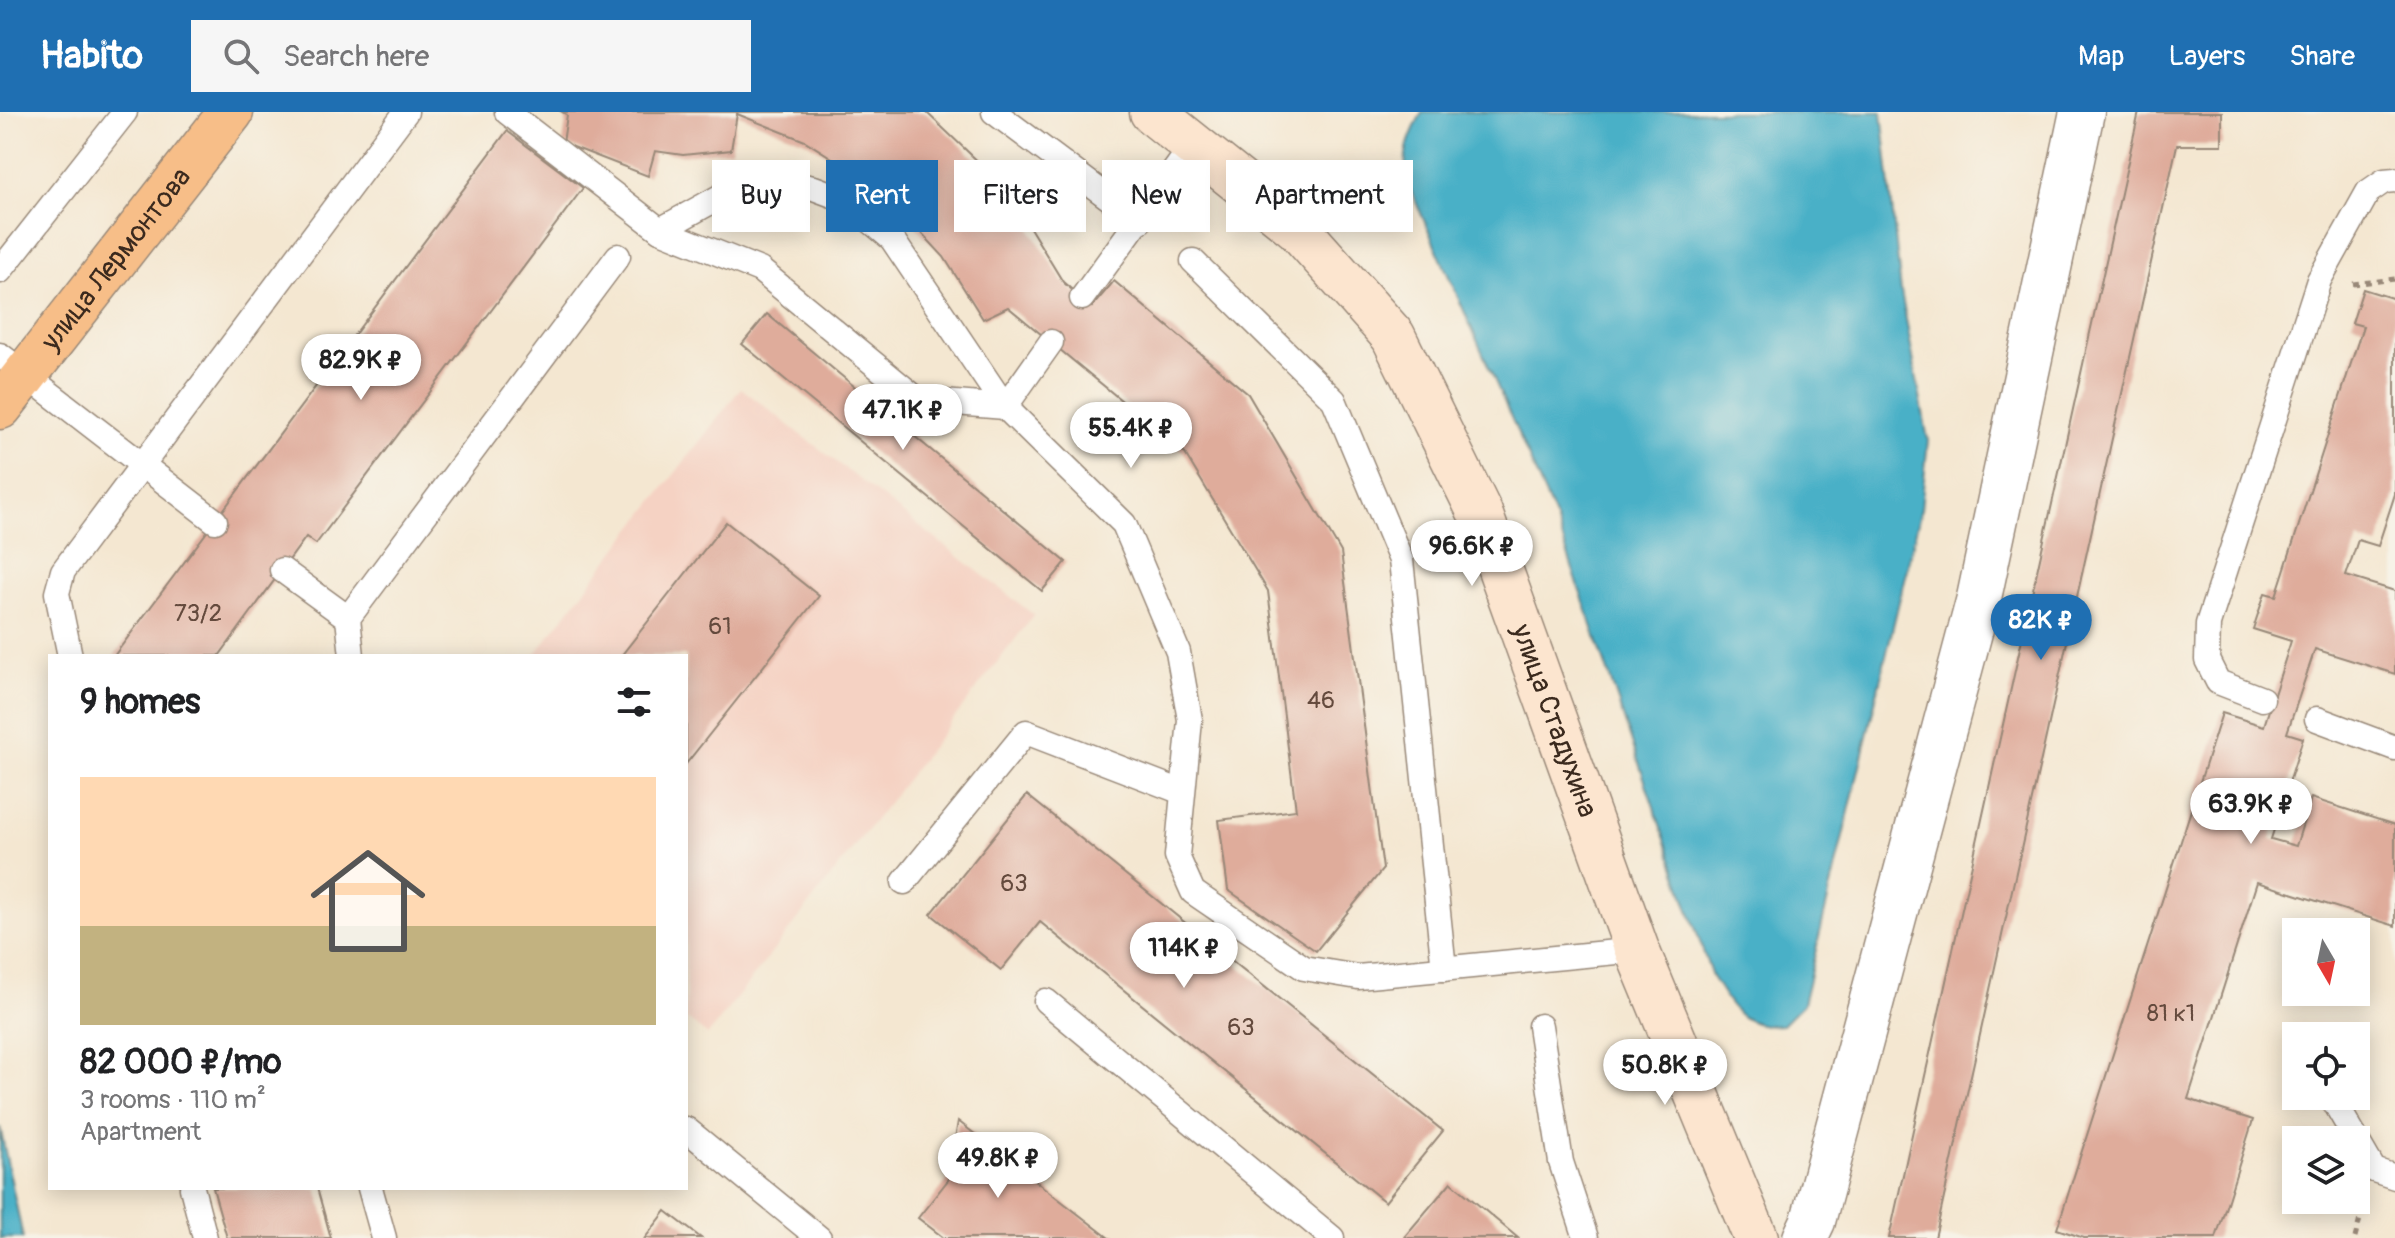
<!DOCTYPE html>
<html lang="en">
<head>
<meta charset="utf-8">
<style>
	:root { --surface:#fff; --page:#f6f6f6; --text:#202124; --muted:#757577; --accent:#1f6fb2 }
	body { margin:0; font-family:Pangolin,sans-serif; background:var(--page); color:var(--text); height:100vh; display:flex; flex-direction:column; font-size:30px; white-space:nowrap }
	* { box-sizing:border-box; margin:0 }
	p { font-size:26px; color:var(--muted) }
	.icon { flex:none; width:44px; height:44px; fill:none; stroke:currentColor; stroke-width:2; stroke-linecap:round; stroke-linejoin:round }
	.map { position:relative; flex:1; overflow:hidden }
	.drawer { position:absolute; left:48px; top:542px; width:640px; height:536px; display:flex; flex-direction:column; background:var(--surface); border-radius:0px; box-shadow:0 4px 20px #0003 }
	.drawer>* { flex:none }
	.guide { position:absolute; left:712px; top:48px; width:760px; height:72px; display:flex; gap:16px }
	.needle { width:52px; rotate:171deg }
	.controls { position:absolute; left:2282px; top:806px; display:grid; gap:16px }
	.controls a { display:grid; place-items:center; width:88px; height:88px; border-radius:0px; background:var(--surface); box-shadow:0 4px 20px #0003; font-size:40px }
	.price { position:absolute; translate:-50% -68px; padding:0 18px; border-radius:28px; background:#fff; color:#222; font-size:26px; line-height:52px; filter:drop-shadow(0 2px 4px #0008) }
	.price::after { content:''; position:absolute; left:50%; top:48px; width:24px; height:18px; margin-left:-12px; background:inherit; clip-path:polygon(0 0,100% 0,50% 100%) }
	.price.selected { background:var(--accent); color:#fff }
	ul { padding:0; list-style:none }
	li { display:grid; align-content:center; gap:16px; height:424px; padding:0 32px }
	li span { display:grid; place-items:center; height:248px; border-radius:0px; color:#555 }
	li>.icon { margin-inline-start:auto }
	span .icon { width:144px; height:144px; fill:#fffc; stroke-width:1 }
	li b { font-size:34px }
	h2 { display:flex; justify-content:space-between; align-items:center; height:96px; padding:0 32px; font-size:34px }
	.pill { padding:0 28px; border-radius:0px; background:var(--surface); box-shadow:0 4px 20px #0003; font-size:28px; line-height:72px }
	.pill.selected { background:var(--accent); color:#fff }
	header { display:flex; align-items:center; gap:48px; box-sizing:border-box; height:112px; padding:0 40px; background:var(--accent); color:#fff }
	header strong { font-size:38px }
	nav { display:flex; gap:44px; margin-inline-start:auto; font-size:28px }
	.search { width:560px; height:72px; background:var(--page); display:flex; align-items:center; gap:20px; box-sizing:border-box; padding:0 28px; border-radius:0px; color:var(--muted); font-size:30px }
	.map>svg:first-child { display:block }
</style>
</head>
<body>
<header>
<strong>Habito</strong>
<div class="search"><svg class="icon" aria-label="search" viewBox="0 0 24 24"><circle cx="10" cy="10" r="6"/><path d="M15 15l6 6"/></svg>Search here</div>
<nav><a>Map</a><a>Layers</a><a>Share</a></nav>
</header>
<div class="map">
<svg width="2395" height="1126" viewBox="0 0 2395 1126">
	<rect width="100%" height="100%" fill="#f7f3e8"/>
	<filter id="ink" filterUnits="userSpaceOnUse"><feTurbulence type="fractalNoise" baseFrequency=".0125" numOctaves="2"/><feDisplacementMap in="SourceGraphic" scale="16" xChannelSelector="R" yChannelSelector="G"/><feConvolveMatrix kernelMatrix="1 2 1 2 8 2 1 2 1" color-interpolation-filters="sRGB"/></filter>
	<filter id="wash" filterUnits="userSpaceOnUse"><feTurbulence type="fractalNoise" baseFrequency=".006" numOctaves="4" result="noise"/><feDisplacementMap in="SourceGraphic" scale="32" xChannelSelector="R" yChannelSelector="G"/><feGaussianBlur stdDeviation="1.8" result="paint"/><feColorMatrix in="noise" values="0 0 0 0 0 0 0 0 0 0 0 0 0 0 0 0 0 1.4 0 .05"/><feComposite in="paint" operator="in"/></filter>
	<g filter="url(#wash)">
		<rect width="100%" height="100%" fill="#f4e7d1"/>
		<polygon fill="#f5d2c3" points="741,276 1034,503 708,923 686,906 686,544 534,544"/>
		<g fill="#48b0c7" stroke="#426d72" stroke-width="2">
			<path d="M1422 0H1882L1901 180 1928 328 1921 397 1803 892 1782 913C1740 916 1733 897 1712 865L1555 405 1408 72C1401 42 1409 26 1422 0Z"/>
			<polygon points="0,1015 23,1126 0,1126"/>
		</g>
		<g id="blocks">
			<g fill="#dfac9b">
				<polygon points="562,0 926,0 987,58 1016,93 1063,170 1092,195 1114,169 1248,282 1341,440 1383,757 1316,839 1228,778 1219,708 1296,698 1268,479 1184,340 1008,195 983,207 944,145 894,91 867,68 805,29 737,2 731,38 683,43 655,39 648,64 563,31 567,3"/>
				<polygon points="2139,0 2222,0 2222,33 2177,33 1935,1126 1889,1126"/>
				<polygon points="507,19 583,76 316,432 306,425 219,544 114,544"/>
				<polygon points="2363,177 2395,187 2395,382 2378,434 2358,428 2346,464 2395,479 2395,562 2315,537 2287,621 2303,626 2271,727 2296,734 2311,686 2395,713 2395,814 2257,770 2188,987 2253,1008 2216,1126 2084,1126 2057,1117 2222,601 2264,614 2291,529 2253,517 2265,481 2276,484 2363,214 2352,211"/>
				<polygon points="767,202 1066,450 1042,479 742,232"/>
				<polygon points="726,410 819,484 686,652 686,544 621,544"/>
				<polygon points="1027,683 1443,1019 1385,1090 1040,810 1001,858 931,802"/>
				<polygon points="958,1009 1109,1126 944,1126 918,1106 948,1068"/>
				<polygon points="1451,1070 1518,1126 1408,1126 1405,1124"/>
				<polygon points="213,1076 317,1076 331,1126 227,1126"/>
				<polygon points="666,1099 701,1126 645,1126"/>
			</g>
		</g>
	</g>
	<g filter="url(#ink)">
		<use href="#blocks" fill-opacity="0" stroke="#988878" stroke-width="2"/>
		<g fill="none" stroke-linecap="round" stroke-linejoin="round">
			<defs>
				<g id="lane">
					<polyline points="507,0 660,118 760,158 918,288 1005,295 1124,412 1178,540 1190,608 1177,744 1193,780 1304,856 1358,865 1637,838"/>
					<polyline points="994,0 1140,109"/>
					<polyline points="660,118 743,72 772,68 814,76 846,88 892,127 1005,295 1051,230"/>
					<polyline points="1193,149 1334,288 1401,448 1444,857"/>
					<polyline points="0,159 125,0"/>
					<polyline points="1082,186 1193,33"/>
					<polyline points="0,243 215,409"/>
					<polyline points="282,458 348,506"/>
					<polyline points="70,544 57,481 63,459 406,0"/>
					<polyline points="352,544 348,506 618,144"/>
					<polyline points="2262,587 2218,570 2207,548 2208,512 2319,168 2368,80 2384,69 2395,68"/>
					<polyline points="2317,607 2395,636"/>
					<polyline points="904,770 1026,620 1182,680"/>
					<polyline points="1046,889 1332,1126"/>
					<polyline points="1540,914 1561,1050 1586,1126"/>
					<polyline points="2331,984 2374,1058 2395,1065"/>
					<polyline points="686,1017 819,1126"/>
					<polyline points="192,1076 205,1126"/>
					<polyline points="370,1076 384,1126"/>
				</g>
				<polyline id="street" points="1805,1126 1813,1109 1979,486 2082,0"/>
				<g id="secondary">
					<path id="s1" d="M1152 0 1297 116 1393 224 1480 401 1637 838 1756 1126"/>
				</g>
				<g id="primary">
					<path id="s2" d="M0 295 231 0"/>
				</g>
			</defs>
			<use href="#lane" stroke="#988878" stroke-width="27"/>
			<use href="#street" stroke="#988878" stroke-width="47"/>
			<use href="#secondary" stroke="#988878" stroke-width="47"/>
			<use href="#primary" stroke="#988878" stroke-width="47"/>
			<g stroke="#988878" stroke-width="5" stroke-dasharray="6 6" stroke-linecap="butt">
				<polyline points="2353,172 2395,167"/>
				<polyline points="2355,1126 2365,1088"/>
			</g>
			<use href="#lane" stroke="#fff" stroke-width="24"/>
			<use href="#street" stroke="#fff" stroke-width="44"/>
			<use href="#secondary" stroke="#fce5cf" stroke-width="44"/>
			<use href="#primary" stroke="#f7be88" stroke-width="44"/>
		</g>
	</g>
	<g text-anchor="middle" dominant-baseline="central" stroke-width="7" stroke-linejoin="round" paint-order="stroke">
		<g font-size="24" fill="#644a3d">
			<text x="198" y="501">73/2</text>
			<text x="720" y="514">61</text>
			<text x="1321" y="588">46</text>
			<text x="1014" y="771">63</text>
			<text x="2171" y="901">81 к1</text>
			<text x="1241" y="915">63</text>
		</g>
		<g font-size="28" fill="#3b2a1e" stroke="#f7f3e8">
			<text stroke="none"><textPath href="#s2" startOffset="188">улица Лермонтова</textPath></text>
			<text stroke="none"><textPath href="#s1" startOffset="748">улица Стадухина</textPath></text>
		</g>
	</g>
</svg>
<div class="controls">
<a><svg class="needle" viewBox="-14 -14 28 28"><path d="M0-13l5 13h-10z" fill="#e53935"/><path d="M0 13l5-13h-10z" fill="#757577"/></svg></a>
<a><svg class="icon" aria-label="locate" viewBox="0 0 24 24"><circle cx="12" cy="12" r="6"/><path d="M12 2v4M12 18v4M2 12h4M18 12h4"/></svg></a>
<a><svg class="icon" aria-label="layers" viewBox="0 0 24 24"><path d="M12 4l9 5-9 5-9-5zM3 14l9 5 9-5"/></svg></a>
</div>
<b class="price" style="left:361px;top:290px">82.9K ₽</b>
<b class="price" style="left:903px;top:340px">47.1K ₽</b>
<b class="price" style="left:1131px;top:358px">55.4K ₽</b>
<b class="price" style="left:1472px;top:476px">96.6K ₽</b>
<b class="price selected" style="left:2041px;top:550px">82K ₽</b>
<b class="price" style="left:2251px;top:734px">63.9K ₽</b>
<b class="price" style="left:1184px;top:878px">114K ₽</b>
<b class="price" style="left:1665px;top:995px">50.8K ₽</b>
<b class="price" style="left:998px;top:1088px">49.8K ₽</b>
<div class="guide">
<a class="pill">Buy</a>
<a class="pill selected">Rent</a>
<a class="pill">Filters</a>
<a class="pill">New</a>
<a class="pill">Apartment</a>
</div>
<section class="drawer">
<h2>9 homes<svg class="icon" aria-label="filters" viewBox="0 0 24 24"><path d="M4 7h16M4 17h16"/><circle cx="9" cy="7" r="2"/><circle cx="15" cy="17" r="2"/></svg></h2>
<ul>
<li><span style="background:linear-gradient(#ffd9b3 60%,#c2b280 0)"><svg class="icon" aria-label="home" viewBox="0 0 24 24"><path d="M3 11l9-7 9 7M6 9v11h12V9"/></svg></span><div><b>82 000 ₽/mo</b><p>3 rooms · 110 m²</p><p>Apartment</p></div></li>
</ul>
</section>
</div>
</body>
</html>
